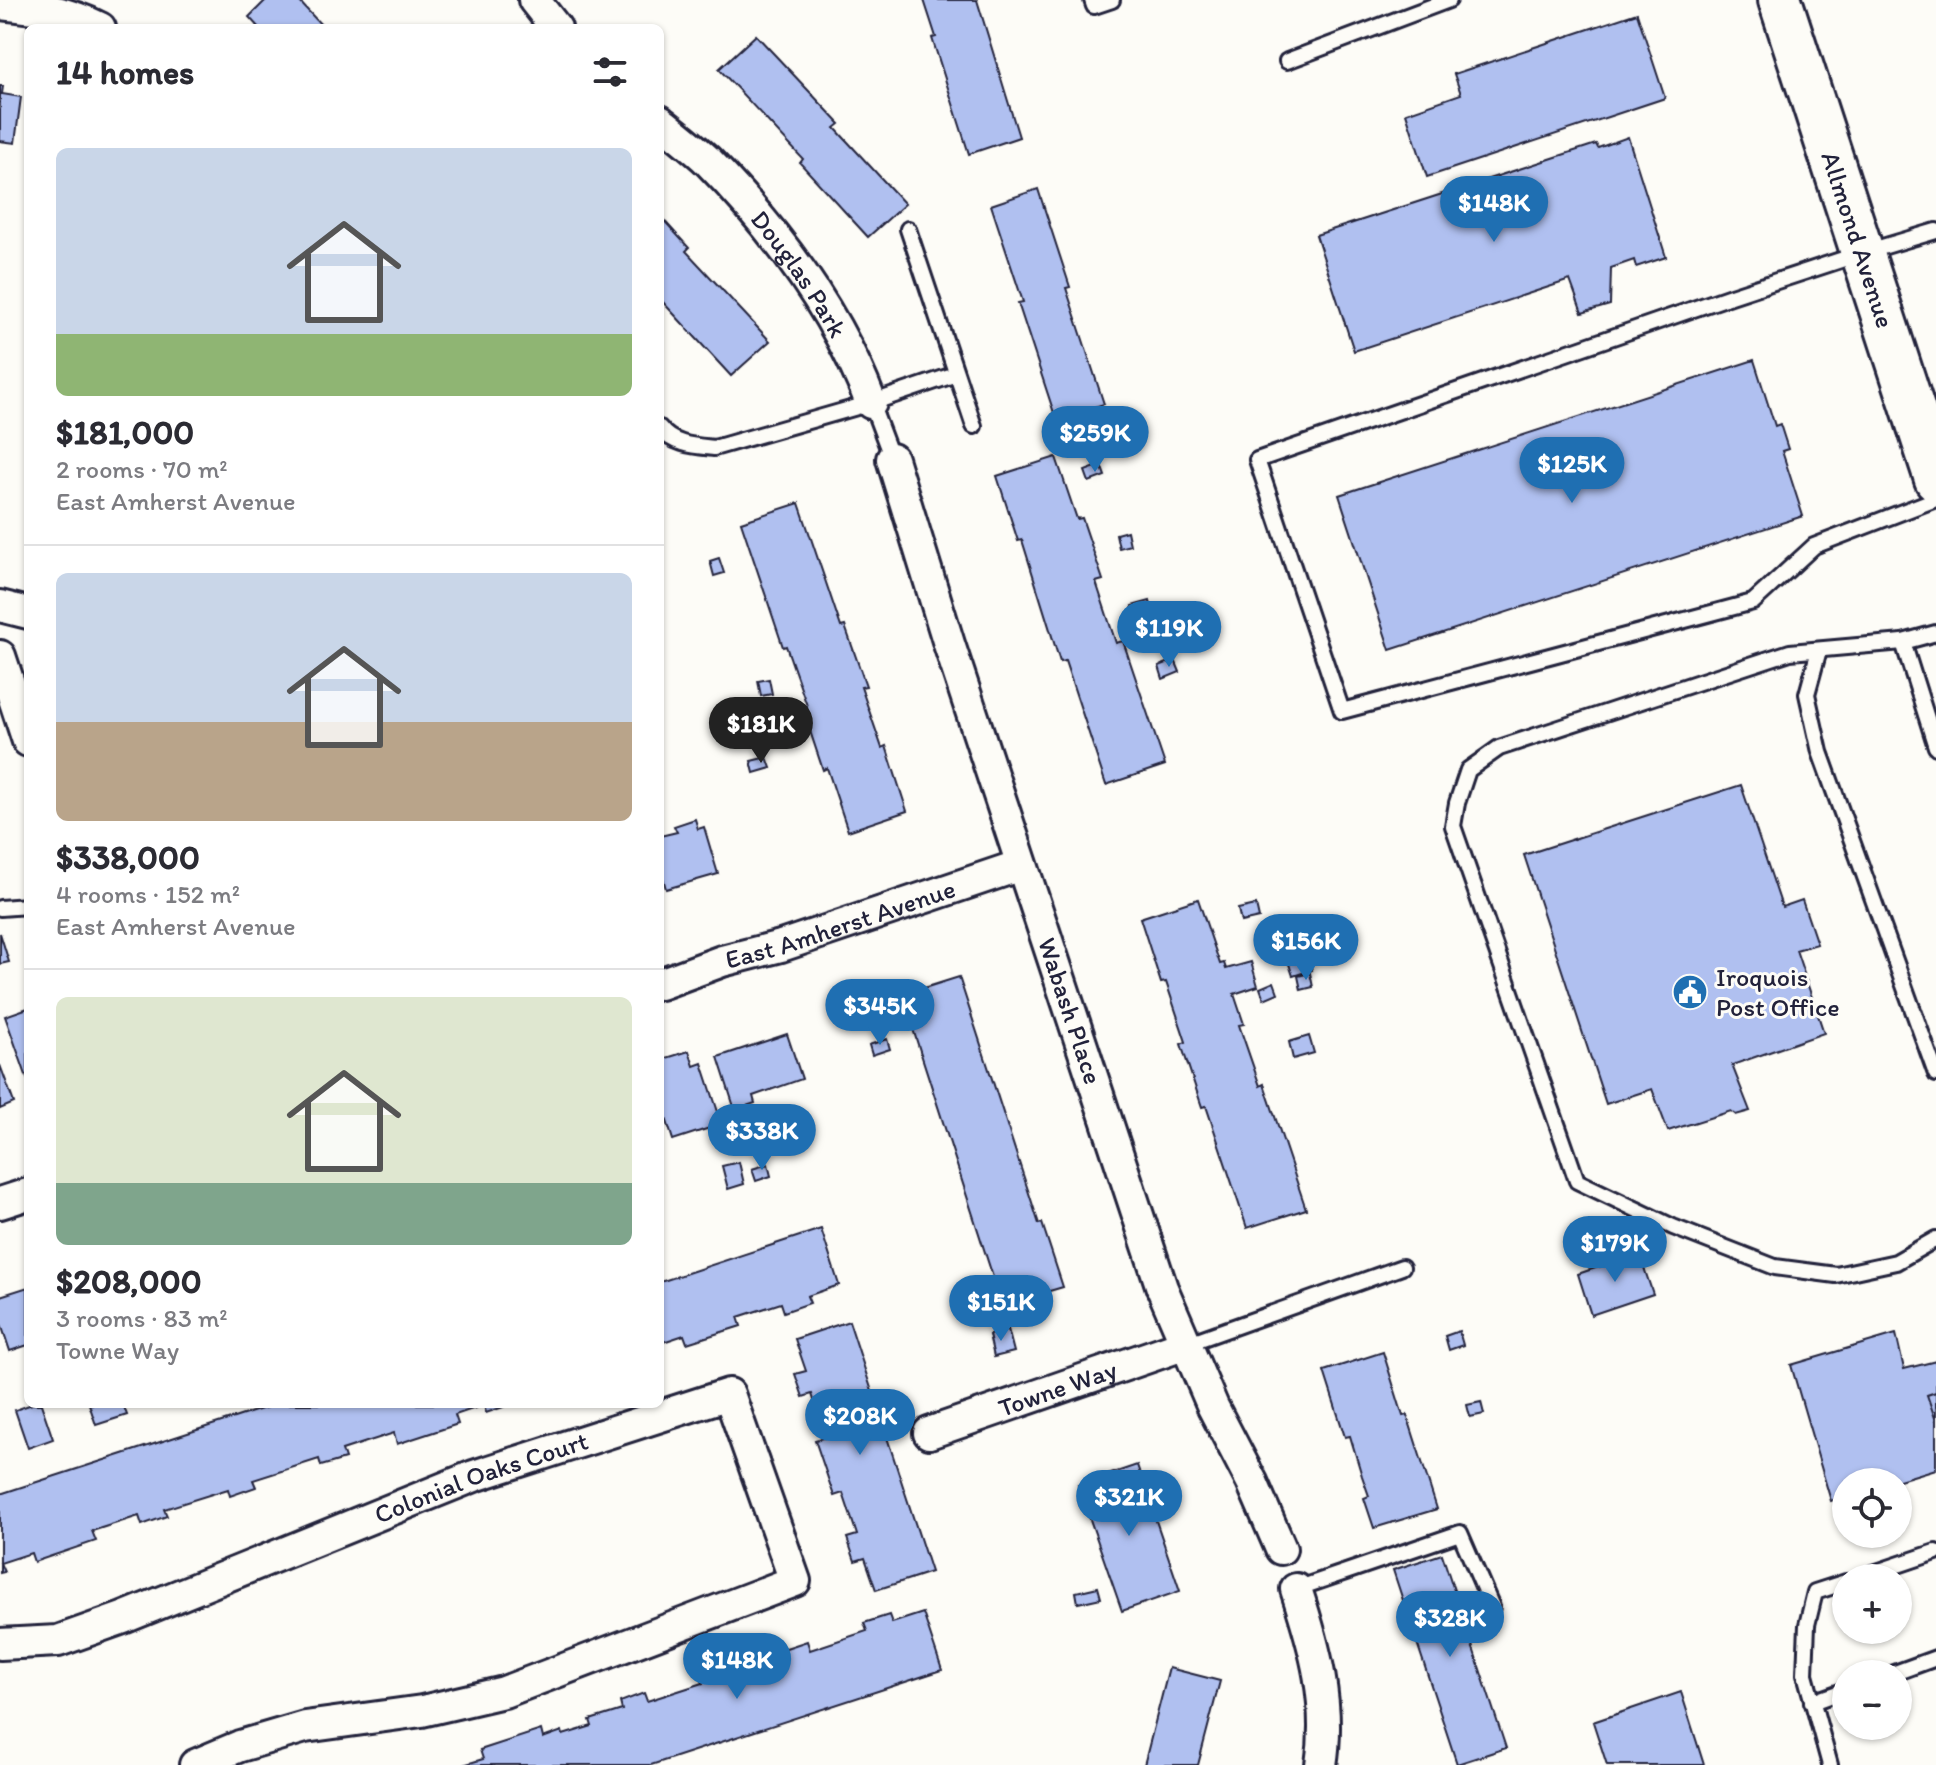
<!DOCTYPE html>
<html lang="en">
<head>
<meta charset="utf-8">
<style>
	:root { --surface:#fff; --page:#f7f7f7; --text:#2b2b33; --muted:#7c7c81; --line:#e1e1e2; --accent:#1f6fb2 }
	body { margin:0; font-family:Itim,sans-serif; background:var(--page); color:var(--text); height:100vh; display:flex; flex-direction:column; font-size:30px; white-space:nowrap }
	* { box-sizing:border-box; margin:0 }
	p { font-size:26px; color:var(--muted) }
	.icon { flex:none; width:44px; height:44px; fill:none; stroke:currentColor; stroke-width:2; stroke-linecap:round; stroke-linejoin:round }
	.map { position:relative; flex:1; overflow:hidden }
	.panel { position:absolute; left:24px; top:24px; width:640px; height:1384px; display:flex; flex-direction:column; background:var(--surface); border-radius:12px; box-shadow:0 2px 6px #0004 }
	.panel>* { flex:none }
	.controls { position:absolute; left:1832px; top:1468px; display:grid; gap:16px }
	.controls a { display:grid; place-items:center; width:80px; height:80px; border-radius:50%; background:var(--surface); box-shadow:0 2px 6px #0004; font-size:40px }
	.price { position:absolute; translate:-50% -68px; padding:0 18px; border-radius:28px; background:var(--accent); color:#fff; font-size:26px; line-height:52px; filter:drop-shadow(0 2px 4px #0008) }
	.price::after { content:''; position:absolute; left:50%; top:48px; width:24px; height:18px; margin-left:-12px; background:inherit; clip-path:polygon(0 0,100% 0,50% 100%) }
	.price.active { background:#222; color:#fff }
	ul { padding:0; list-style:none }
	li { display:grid; align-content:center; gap:16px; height:424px; padding:0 32px }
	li+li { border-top:2px solid var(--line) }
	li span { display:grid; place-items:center; height:248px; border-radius:12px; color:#555 }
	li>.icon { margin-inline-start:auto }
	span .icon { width:144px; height:144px; fill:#fffc; stroke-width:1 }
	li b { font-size:34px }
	h2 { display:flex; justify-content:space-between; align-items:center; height:96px; padding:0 32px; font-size:34px }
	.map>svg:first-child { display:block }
</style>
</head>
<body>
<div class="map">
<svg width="1936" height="1765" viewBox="0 0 1936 1765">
	<rect width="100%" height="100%" fill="#fdfcf7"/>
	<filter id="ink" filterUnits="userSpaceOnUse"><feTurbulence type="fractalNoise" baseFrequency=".0125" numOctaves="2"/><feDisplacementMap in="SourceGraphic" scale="16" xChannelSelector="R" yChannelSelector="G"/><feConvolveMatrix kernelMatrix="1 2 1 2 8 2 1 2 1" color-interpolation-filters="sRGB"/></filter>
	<g filter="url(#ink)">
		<g fill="#b0c0f0" stroke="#22223b" stroke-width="2">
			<polygon points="266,0 298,0 324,28 259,28 249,17"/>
			<polygon points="924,0 977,0 1019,137 969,154 932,38 936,37"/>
			<polygon points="1637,13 1665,98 1427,177 1406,113 1461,94 1454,74"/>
			<polygon points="756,35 840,124 835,128 905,204 868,237 800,163 803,159 719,69"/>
			<polygon points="0,86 3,86 2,94 21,97 15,143 0,141"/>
			<polygon points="1628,137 1666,257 1636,267 1634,260 1611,268 1610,305 1582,313 1570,280 1354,351 1316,235 1596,144 1598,148"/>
			<polygon points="1038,189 1070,287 1066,288 1104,404 1056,419 1018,303 1023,302 991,205"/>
			<polygon points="660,216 689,248 686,251 770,341 731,376 660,299"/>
			<polygon points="1754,360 1775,426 1780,424 1788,449 1782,451 1803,516 1390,650 1339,495"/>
			<polygon points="1056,457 1077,519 1082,518 1103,580 1096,582 1116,643 1123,641 1165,765 1106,785 1065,661 1060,662 1022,540 1018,541 997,476"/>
			<polygon points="1101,465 1105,476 1089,482 1085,471"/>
			<polygon points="799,503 841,627 845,626 866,686 861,687 882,748 886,746 907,811 848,831 827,768 823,770 802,707 807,706 786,646 783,647 741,522"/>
			<polygon points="1127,531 1130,545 1119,548 1116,534"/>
			<polygon points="719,558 724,573 714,576 710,561"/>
			<polygon points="1150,601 1153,613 1135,618 1132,606"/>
			<polygon points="1175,660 1180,672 1163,679 1159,666"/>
			<polygon points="769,679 772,694 761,696 758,681"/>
			<polygon points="767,757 771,768 754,773 751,761"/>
			<polygon points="1741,785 1782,907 1802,900 1817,944 1796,950 1824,1033 1732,1065 1750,1111 1736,1115 1731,1111 1668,1131 1652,1089 1606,1104 1524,855"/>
			<polygon points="695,819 698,829 704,827 718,874 666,889 660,867 660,836 677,832 674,826"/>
			<polygon points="1198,899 1220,964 1224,963 1226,969 1251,962 1258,986 1234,994 1244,1024 1239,1025 1260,1086 1264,1084 1306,1209 1247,1228 1206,1106 1202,1107 1181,1044 1186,1042 1166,982 1161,983 1140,918"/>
			<polygon points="1256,905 1259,918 1241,922 1238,909"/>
			<polygon points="0,933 9,962 0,964"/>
			<polygon points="1307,955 1312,970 1293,976 1288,961"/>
			<polygon points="1310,973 1313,987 1301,990 1298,976"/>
			<polygon points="959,977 1039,1224 1042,1223 1063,1287 1002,1305 902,995"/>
			<polygon points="1274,982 1278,993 1264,999 1260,988"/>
			<polygon points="28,1008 28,1077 27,1078 5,1016"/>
			<polygon points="787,1034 802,1079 753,1096 755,1103 735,1110 718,1057"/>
			<polygon points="1309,1036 1314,1053 1293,1059 1289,1042"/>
			<polygon points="887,1039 890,1049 872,1055 869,1045"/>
			<polygon points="689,1051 694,1066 702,1063 722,1124 673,1140 660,1099 660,1060"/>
			<polygon points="0,1065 14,1103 0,1109"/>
			<polygon points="739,1162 744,1184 728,1189 722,1166"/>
			<polygon points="768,1164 771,1176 756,1181 752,1169"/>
			<polygon points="821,1229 839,1285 807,1296 810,1303 784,1312 781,1303 738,1317 741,1326 687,1343 684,1335 660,1343 660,1282"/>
			<polygon points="1639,1253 1653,1294 1591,1315 1578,1274"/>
			<polygon points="28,1287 28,1345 10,1351 0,1321 0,1296"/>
			<polygon points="849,1321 931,1572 876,1590 865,1558 855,1561 847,1538 857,1535 843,1493 834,1496 815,1440 826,1437 812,1394 803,1397 795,1374 806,1371 795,1339"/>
			<polygon points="1008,1329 1014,1352 994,1357 989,1335"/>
			<polygon points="1459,1331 1463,1345 1449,1350 1445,1336"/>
			<polygon points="1896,1334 1904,1369 1936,1361 1936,1469 1893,1482 1846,1482 1846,1496 1831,1501 1791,1365"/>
			<polygon points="1383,1352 1403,1416 1407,1415 1437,1509 1374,1528 1364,1498 1369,1496 1362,1476 1350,1436 1345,1437 1324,1371"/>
			<polygon points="1936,1392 1936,1421 1927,1395"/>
			<polygon points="1481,1402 1484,1414 1470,1417 1467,1405"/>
			<polygon points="32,1404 41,1404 53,1439 28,1448 15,1410"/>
			<polygon points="89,1404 123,1404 127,1415 96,1425"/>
			<polygon points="277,1404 512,1404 486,1413 484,1405 455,1415 458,1424 397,1444 394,1433 342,1450 345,1459 321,1466 319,1459 253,1480 256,1487 230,1496 228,1489 164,1509 167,1516 142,1525 139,1516 92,1531 96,1541 34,1562 31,1553 0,1563 4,1572 0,1573 0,1494"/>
			<polygon points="1137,1465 1180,1591 1122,1611 1078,1485"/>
			<polygon points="1442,1554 1506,1748 1457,1764 1393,1570"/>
			<polygon points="1098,1587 1101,1598 1078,1603 1076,1592"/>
			<polygon points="923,1613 942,1670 651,1765 463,1765 483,1759 480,1750 541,1730 543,1738 562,1731 563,1735 592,1726 590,1720 622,1710 620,1702 644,1693 647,1701 703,1683 701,1676 726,1667 729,1676 785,1657 783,1649 807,1641 810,1650 867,1631 864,1623 889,1615 892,1623"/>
			<polygon points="1169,1668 1220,1681 1198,1765 1144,1765"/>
			<polygon points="1681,1692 1704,1765 1607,1765 1593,1722"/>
		</g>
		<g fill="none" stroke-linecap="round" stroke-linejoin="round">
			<defs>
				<g id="lane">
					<polyline points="1092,0 1094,6 1112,0"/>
					<polyline points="1287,61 1449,0"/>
					<polyline points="908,229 974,426"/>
					<polyline points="1936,231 1862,253 1731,296 1257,460 1342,711 1753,602 1814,546 1936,499"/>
					<polyline points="871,403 892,459"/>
					<path d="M660 428C672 445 695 446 714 448L871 403 956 374"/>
					<polyline points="1936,633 1903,642 1790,652 1499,748 1468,770 1457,803 1453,826 1577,1181 1673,1227 1775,1267 1836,1275 1896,1262 1936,1239"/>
					<polyline points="1903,642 1936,747"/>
					<polyline points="1819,650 1807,694 1820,752 1936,1074"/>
					<polyline points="0,908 28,906"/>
					<polyline points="1186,1344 1402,1267"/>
					<polyline points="1859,1578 1936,1552"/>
					<polyline points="1296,1589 1460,1533 1492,1607"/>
					<polyline points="1892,1674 1936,1658"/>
					<polyline points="1812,1702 1846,1690"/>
					<polyline points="1830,1765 1805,1674 1807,1625 1815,1592 1846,1582"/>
				</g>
				<g id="street">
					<polyline points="534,0 556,28"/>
					<path d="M0 4C37 8 66 11 100 28"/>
					<path id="s1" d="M660 121C676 134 692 146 707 160 776 230 836 310 871 403"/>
					<path id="s2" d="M892 459 949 644 1162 1288 1213 1407 1252 1482 1281 1549"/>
					<polyline points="0,606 28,613"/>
					<polyline points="0,656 28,741"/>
					<path id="s3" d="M660 984 722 961 781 946 1021 865"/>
					<polyline points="0,1203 28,1194"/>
					<path id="s4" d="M929 1433 1186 1344"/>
					<path d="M1296 1589C1315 1647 1331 1704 1321 1765"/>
					<path id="s5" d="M0 1644 58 1641 123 1618 474 1476 729 1394 795 1581 504 1692 422 1711 305 1727 240 1746 195 1765"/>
				</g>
				<g id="secondary">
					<path id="s6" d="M1780 0 1936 479"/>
				</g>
			</defs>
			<use href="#lane" stroke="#22223b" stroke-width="20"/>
			<use href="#street" stroke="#22223b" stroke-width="36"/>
			<use href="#secondary" stroke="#22223b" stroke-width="48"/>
			<use href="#lane" stroke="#fdfcf7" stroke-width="14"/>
			<use href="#street" stroke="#fdfcf7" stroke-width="30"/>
			<use href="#secondary" stroke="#fdfcf7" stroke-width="42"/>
		</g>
	</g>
	<defs>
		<symbol id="civic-disc" viewBox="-11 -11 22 22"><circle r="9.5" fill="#1f6fb2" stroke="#fdfcf7"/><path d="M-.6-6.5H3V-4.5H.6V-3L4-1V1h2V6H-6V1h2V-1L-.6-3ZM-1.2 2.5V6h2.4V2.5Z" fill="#fff"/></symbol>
	</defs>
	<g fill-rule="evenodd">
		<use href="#civic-disc" x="1670" y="972" width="40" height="40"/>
	</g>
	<g text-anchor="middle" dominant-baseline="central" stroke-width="6" stroke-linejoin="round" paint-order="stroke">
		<g font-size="26" fill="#22223b" stroke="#fdfcf7">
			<text stroke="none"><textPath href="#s6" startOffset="252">Allmond Avenue</textPath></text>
			<text stroke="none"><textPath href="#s1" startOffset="208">Douglas Park</textPath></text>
			<text stroke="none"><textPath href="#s3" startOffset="190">East Amherst Avenue</textPath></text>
			<text stroke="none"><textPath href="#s2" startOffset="580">Wabash Place</textPath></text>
			<text stroke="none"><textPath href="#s4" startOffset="136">Towne Way</textPath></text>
			<text stroke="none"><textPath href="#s5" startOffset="512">Colonial Oaks Court</textPath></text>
		</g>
		<g font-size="26" fill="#22223b" stroke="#fdfcf7" text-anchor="start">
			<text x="1716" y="977">Iroquois<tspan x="1716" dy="30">Post Office</tspan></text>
		</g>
	</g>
</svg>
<div class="controls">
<a><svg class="icon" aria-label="locate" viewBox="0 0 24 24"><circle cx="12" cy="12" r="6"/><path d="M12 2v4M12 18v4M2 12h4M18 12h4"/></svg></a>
<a>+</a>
<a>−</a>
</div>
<b class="price" style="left:1494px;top:244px">$148K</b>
<b class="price" style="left:1095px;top:474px">$259K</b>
<b class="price" style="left:1572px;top:505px">$125K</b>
<b class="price" style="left:1169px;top:669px">$119K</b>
<b class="price active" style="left:761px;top:765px">$181K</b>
<b class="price" style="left:1306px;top:982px">$156K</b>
<b class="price" style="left:880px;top:1047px">$345K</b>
<b class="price" style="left:762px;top:1172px">$338K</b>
<b class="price" style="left:1615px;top:1284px">$179K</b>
<b class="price" style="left:1001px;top:1343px">$151K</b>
<b class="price" style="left:860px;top:1457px">$208K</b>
<b class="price" style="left:1129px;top:1538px">$321K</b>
<b class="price" style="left:1450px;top:1659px">$328K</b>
<b class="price" style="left:737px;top:1701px">$148K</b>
<section class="panel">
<h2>14 homes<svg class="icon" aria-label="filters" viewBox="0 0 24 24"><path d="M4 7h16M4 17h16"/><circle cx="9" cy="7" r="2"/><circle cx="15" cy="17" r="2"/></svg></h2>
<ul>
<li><span style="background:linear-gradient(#c9d6e8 75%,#8fb573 0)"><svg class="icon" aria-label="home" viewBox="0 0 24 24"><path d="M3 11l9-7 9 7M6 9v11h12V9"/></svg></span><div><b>$181,000</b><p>2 rooms · 70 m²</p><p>East Amherst Avenue</p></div></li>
<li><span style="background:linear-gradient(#c9d6e8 60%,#b9a48a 0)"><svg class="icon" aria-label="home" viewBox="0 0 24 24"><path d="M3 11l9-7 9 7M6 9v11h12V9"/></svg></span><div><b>$338,000</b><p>4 rooms · 152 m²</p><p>East Amherst Avenue</p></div></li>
<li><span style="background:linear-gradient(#dfe7d0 75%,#7fa58c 0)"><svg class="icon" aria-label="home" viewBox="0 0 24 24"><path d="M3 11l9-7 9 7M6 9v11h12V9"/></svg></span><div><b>$208,000</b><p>3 rooms · 83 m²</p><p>Towne Way</p></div></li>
</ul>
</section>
</div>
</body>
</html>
